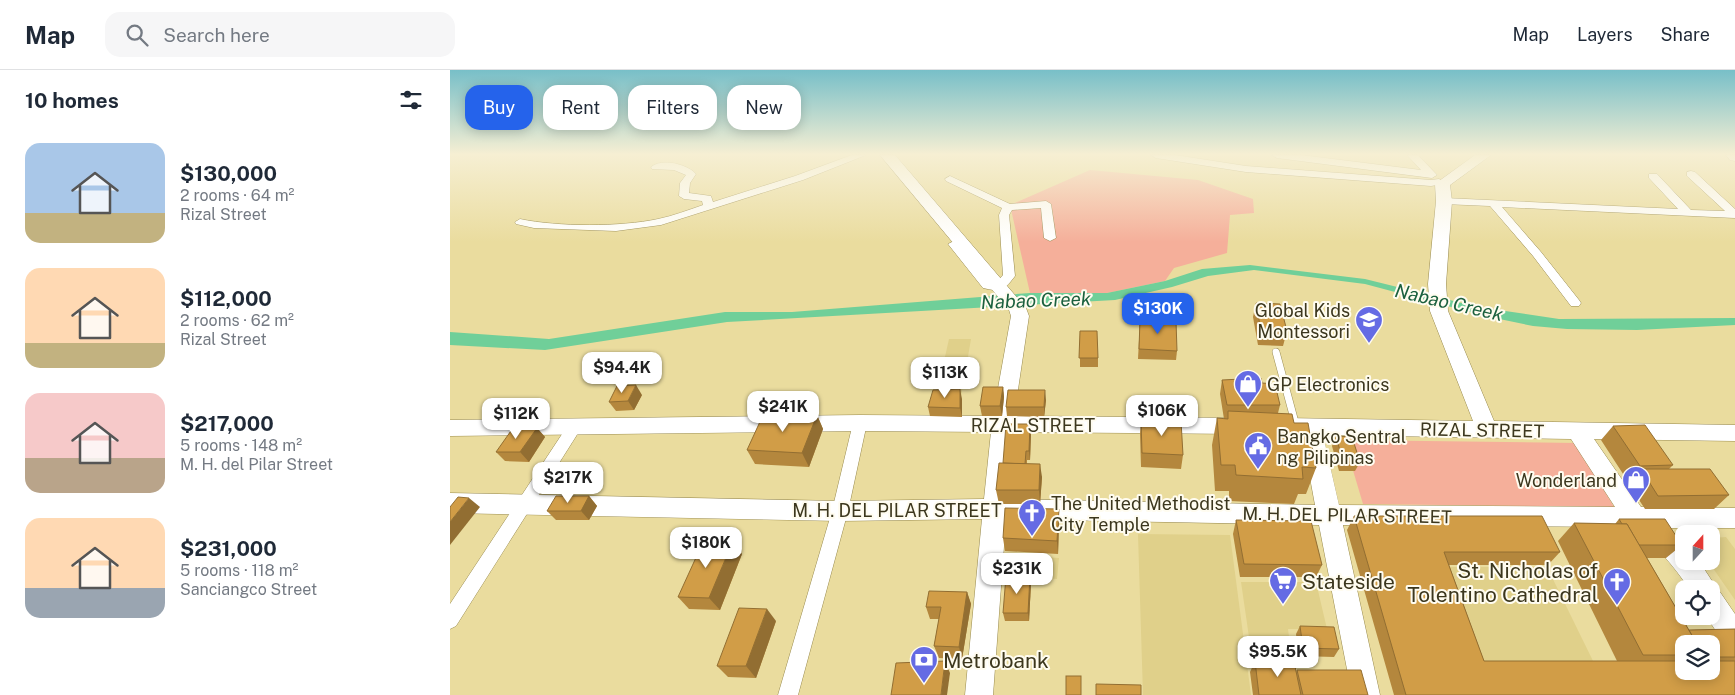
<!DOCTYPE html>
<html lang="en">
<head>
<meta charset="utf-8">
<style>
	:root { --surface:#fff; --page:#f6f6f7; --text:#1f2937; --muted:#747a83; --line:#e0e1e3; --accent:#2563eb }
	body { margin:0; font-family:"Public Sans",sans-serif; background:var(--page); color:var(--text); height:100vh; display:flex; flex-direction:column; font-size:19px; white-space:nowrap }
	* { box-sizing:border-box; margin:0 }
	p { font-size:16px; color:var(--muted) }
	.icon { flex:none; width:28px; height:28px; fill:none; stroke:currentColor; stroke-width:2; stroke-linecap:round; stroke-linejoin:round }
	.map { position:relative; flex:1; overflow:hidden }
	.side { display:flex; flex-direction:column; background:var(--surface); width:450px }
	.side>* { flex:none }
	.guide { position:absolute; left:15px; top:15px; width:475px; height:45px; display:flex; gap:10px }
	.needle { width:32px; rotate:21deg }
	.fabs { position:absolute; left:1225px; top:455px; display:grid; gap:10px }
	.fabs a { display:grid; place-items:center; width:45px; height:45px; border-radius:10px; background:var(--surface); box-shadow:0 2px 12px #0003; font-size:25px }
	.price { position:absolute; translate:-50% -42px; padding:0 11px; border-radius:10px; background:#fff; color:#222; font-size:16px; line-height:32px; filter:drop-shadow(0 1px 2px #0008) }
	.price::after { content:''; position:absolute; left:50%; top:30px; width:15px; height:11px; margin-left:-8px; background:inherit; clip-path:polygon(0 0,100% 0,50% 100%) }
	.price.on { background:var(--accent); color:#fff }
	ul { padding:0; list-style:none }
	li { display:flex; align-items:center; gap:15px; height:125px; padding:0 25px }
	li span { display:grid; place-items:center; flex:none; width:140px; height:100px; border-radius:15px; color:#555 }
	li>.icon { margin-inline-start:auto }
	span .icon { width:60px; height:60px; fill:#fffc; stroke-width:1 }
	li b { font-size:21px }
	h2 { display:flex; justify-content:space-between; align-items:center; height:60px; padding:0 25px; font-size:21px }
	.pill { padding:0 18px; border-radius:15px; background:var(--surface); box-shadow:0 2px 12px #0003; font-size:18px; line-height:45px }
	.pill.on { background:var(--accent); color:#fff }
	header { display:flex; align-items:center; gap:30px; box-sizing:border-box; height:70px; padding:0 25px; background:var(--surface); border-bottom:1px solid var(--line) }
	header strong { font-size:24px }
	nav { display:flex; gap:28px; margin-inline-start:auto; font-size:18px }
	.search { width:350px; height:45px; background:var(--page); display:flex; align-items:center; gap:12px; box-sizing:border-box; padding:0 18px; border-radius:15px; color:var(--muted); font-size:19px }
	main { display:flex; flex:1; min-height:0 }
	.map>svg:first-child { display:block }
</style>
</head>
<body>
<header>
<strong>Map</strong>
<div class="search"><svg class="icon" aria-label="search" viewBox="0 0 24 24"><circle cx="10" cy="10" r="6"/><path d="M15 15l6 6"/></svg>Search here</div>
<nav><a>Map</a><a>Layers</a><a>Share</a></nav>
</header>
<main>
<section class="side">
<h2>10 homes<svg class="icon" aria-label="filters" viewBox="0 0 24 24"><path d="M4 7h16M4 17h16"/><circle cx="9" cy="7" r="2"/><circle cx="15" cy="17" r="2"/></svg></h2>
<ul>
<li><span style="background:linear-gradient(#a9c7e8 70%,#c2b280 0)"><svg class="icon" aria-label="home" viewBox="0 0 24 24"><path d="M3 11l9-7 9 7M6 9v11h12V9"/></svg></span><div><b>$130,000</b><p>2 rooms · 64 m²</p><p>Rizal Street</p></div></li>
<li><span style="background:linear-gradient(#ffd9b3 75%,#c2b280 0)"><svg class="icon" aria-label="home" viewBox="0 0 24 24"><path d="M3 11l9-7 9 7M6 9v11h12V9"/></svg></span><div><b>$112,000</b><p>2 rooms · 62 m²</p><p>Rizal Street</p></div></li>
<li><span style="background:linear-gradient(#f6c9c9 65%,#b9a48a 0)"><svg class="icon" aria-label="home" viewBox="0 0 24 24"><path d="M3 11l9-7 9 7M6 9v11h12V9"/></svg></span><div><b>$217,000</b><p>5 rooms · 148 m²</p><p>M. H. del Pilar Street</p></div></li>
<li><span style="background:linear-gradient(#ffd9b3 70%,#9aa5b1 0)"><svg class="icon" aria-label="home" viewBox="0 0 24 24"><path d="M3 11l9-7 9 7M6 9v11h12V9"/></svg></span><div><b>$231,000</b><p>5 rooms · 118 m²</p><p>Sanciangco Street</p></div></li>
</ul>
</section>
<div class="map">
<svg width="1285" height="625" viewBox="0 0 1285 625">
	<rect width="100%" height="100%" fill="#eadc9e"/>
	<g fill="#e0d08a">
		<polygon points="499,269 521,269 511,327 486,327"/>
		<polygon points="688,464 780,465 801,625 693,625"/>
		<polygon points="1276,467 1285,479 1285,530 1258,491 1261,491 1261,468"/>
		<polygon points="558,485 609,488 607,509 555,506"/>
		<polygon points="988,497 1097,497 1144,593 1022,592"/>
		<polygon points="791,512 866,512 877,559 838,559 840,574 800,574"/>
	</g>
	<g fill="#f5af9a">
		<polygon points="640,100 748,110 803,129 804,143 780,145 777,183 724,198 715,211 657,223 580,223 560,135"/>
		<polygon points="894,370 1127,373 1164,437 913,434"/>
	</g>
	<polygon fill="#70cf99" points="800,195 915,209 1028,237 1109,249 1285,248 1285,255 1187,260 1117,259 1083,256 1035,246 915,214 804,200 758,206 722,217 665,230 277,252 95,280 0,275 0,262 99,269 275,242 342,242 580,223 657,223 715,211 752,199"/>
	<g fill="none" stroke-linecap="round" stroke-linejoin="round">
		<defs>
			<polyline id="lane" points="826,282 846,356"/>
			<g id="street">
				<path d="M402 85H416L353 110 211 155 166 161 84 158 66 154 65 152 70 149C109 157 170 157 208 149 223 146 238 140 253 135L252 131 234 129 229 126 230 113 236 105 224 100 202 99 201 97C212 88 237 94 246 104L240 113 239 123 261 126 263 132 345 106Z"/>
				<polygon points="701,85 725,85 796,96 981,110 989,109 994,112 993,114 981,116 796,102 706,88"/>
				<polygon points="822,85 851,85 971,100 957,85 968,85 987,105 982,108 827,88"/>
				<polygon points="1241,101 1245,102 1285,139 1285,148 1052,137 1091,182 1129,230 1131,233 1129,236 1121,236 1083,186 1040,136 994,134 989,131 994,128 1228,139 1199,108 1199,104 1207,104 1241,140 1275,141 1237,106 1237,102"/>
				<path d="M500 106 560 134 596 131 601 134 606 168 600 171 594 168 591 138 562 140 559 145 565 206C554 221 550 222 533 218L498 174 504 171 508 172 541 212 546 213 553 205 549 145 552 138 496 111 495 109Z"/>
				<polygon points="410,347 415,349 417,353 398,441 348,625 328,625 382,441 403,353 405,349"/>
				<polygon points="125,350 130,352 132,356 130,360 6,556 0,559 0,534 120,352"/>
			</g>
			<g id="secondary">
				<path d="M430 85H445L576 238 579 246 564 346 793 348 800 350 804 356 800 362 793 364 562 362 557 429 865 435 852 364H832L825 362 821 356 825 350 832 348 1023 351 980 241 978 214 986 131 985 114 1025 85H1041L1000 115 1002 131 996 214 998 241 1044 351 1285 355V371L1144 369 1191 437 1285 438V458H1218L1234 473V491H1249L1262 511 1265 521 1270 522 1285 544V580L1276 576 1256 546H1261V519H1239C1223 494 1205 474 1180 457L893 455 930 625H902L869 455 556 449 543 625H515L532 449 390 451 0 443V423L390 431 534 429 541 362 410 361 0 366V350L410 345 543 346 561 246 559 240ZM873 365 1121 369 1165 437 889 435Z"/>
				<polygon points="1276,85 1285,85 1285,91 1280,90"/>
			</g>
		</defs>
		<use href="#lane" stroke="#988a4f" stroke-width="8"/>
		<use href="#street" stroke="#988a4f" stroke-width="1"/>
		<use href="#secondary" stroke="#988a4f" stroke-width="1"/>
		<use href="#lane" stroke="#fff" stroke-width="7"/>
		<use href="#street" fill="#fff" fill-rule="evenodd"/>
		<use href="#secondary" fill="#fff" fill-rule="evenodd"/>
	</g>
	<g fill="#b4873d" fill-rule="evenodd">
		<polygon points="806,233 837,261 833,276 808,275 803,247"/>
		<polygon points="690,250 727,281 726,290 688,289"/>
		<polygon points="630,261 648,288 648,297 630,297"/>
		<polygon points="772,310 812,313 830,335 828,343 844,353 866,398 856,424 848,424 844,434 779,431 779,421 765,421 762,375 767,348 774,349 770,324"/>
		<polygon points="553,317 554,327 552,346 532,346 530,336"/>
		<polygon points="192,325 184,340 166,341 159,332"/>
		<polygon points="512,329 512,347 480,346 478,337"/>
		<polygon points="596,330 594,347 557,346 556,337"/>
		<polygon points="367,345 373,359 359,397 305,394 297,380"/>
		<polygon points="691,350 733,385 731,399 691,397 690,364"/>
		<polygon points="580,354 581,363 580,390 577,390 577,394 592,407 590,434 549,434 546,420 553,393"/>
		<polygon points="1163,356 1223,395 1219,399 1279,425 1264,439 1195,439 1178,413 1181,410 1177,410 1151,370"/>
		<polygon points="87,358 95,367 79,392 55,391 46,382"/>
		<polygon points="886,366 910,392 905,401 889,401 882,376"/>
		<polygon points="139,426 147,436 139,450 106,450 97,441"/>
		<path d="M904 446 1110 482 1098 495H999L1034 591H1167L1108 471 1124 453 1165 454 1169 449 1232 475 1216 488H1197L1239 560 1285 559V625H944L897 460ZM1234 574H1261V601H1234Z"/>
		<polygon points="786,450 872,495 866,507 790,507 783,464"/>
		<polygon points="609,452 608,484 555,481 553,468"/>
		<polygon points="292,484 270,540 239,539 228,527"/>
		<polygon points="580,506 581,514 579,551 555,551 553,543"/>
		<polygon points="517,522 521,534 512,589 489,588 484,576 489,549 480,549 476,537"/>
		<polygon points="326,551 306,608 278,607 267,596"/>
		<polygon points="850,556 889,579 884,587 849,586 846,564"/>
		<polygon points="836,586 846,602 847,600 918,625 803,625 800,602 805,591 834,591"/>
	</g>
	<g fill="#926e32">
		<polygon points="186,315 192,325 184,340 178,331"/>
		<polygon points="553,317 554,327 552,346 550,336"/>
		<polygon points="510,319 512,329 512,347 510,338"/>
		<polygon points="595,320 596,330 594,347 594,337"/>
		<polygon points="367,345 373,359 359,397 352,383"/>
		<polygon points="580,354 581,363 580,390 579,381"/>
		<polygon points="87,358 95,367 79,392 70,382"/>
		<polygon points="590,394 592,407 590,434 589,420"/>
		<polygon points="139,426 147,436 139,450 131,441"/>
		<polygon points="19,428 30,437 0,475 0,452"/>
		<polygon points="609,439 609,452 608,484 607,471"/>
		<polygon points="283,471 292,484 270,540 259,528"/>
		<polygon points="580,506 581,514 579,551 578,543"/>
		<polygon points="517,522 521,534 512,589 509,577"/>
		<polygon points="317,539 326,551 306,608 296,596"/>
		<polygon points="495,591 500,603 497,625 491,625"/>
	</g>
	<g fill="#d19d47" stroke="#926e32">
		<polygon points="806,233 830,234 837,261 811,261"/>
		<polygon points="690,250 726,251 727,281 689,279"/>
		<polygon points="630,261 647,261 648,288 629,288"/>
		<polygon points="811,308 812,313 825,314 830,335 777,335 772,310"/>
		<polygon points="186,315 178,331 159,332 167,316"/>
		<polygon points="533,317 553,317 550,336 530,336"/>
		<polygon points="510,319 510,338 478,337 483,320"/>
		<polygon points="558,320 595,320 594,337 556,337"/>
		<polygon points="778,341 842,344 844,353 858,353 866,398 852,397 853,409 786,405 785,395 771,395 767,348 778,349"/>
		<polygon points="314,343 367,345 352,383 297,380"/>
		<polygon points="691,350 731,351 733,385 692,383"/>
		<polygon points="556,354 580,354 579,381 576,381 575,394 553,393"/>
		<polygon points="1195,355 1223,395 1190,396 1163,356"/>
		<polygon points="63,358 87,358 70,382 46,382"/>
		<polygon points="886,366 902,367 910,392 893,392"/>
		<polygon points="549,393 590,394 589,420 546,420"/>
		<polygon points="1191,399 1260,399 1279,425 1208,426"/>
		<polygon points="106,426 139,426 131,441 97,441"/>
		<polygon points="8,427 19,428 0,452 0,437"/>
		<polygon points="555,438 609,439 607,471 553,468"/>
		<polygon points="904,446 1092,446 1110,482 994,482 1034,591 1234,591 1234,601 1261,601 1261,591 1285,591 1285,625 956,625"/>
		<polygon points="1169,449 1215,449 1232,475 1189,475 1177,454 1172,454"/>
		<polygon points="786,450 861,451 872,495 794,494"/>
		<polygon points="1124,453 1177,454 1247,574 1234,574 1234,585 1193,585"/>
		<polygon points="254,470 283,471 259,528 228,527"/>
		<polygon points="556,506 580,506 578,543 553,543"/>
		<polygon points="479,521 517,522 509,577 484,576 491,537 476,537"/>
		<polygon points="289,538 317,539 296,596 267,596"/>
		<polygon points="850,556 884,557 889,579 853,578"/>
		<polygon points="1285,559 1285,587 1261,587 1261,574 1247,574 1239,560"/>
		<polygon points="836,586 843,587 851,625 809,625 805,591 837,591"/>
		<polygon points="495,591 491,625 441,625 446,593"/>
		<polygon points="847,600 911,600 918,625 853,625"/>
		<rect x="616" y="606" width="15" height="19"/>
		<polygon points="646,614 691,615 691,625 646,625"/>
	</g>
	<linearGradient id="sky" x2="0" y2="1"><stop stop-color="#78bfc8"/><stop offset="0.49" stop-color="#f6efd3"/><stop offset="1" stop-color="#f6efd3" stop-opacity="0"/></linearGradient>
	<rect width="1285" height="172" fill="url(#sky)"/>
	<defs>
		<symbol id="school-pin" viewBox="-11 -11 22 30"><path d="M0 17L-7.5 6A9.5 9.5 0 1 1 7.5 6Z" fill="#656be4" stroke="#fffcf0"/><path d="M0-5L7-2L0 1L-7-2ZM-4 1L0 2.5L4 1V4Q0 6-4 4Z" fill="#fff"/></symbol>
		<symbol id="shop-pin" viewBox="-11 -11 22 30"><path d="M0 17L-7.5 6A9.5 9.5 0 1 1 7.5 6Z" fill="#656be4" stroke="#fffcf0"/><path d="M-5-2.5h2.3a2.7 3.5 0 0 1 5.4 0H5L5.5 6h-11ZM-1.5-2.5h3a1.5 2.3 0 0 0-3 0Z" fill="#fff"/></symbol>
		<symbol id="civic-pin" viewBox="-11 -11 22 30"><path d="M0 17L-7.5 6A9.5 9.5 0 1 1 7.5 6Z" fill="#656be4" stroke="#fffcf0"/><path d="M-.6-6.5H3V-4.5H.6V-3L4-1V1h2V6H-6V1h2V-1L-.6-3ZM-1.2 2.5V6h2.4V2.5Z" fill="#fff"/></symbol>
		<symbol id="church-pin" viewBox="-11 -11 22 30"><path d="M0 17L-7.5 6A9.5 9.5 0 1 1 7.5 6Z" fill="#656be4" stroke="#fffcf0"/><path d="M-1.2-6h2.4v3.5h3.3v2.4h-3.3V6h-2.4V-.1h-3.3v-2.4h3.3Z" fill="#fff"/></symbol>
		<symbol id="supermarket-pin" viewBox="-11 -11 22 30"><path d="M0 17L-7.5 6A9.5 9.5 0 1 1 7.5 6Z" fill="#656be4" stroke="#fffcf0"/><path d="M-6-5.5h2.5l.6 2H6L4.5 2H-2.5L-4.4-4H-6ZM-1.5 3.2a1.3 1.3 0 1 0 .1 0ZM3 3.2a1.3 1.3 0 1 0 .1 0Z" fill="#fff"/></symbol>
		<symbol id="bank-pin" viewBox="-11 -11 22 30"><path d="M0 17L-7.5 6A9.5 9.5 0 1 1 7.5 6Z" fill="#656be4" stroke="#fffcf0"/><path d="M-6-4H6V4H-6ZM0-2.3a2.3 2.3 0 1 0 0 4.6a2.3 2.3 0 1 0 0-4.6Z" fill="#fff"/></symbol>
	</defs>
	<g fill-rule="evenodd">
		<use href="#school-pin" x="903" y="234" width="32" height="43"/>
		<use href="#shop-pin" x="782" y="298" width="32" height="43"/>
		<use href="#civic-pin" x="792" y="360" width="32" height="43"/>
		<use href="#shop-pin" x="1170" y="394" width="32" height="43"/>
		<use href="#church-pin" x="566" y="427" width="32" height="43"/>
		<use href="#supermarket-pin" x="817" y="495" width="32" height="43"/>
		<use href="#church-pin" x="1151" y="496" width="32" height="43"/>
		<use href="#bank-pin" x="458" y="574" width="32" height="43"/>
	</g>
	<g text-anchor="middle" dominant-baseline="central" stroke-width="4" stroke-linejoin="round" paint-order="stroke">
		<g font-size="18" fill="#3c371e" stroke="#fffcf0" text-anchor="start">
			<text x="900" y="240" text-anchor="end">Global Kids<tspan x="900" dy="21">Montessori</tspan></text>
			<text x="817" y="314">GP Electronics</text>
			<text x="827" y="366">Bangko Sentral<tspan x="827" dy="21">ng Pilipinas</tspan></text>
			<text x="1167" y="410" text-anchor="end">Wonderland</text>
			<text x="601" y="433">The United Methodist<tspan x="601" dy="21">City Temple</tspan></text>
		</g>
		<g font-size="18" fill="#3c371e" stroke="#fffcf0">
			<text x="583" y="355">RIZAL STREET</text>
			<text transform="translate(1032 360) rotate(1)">RIZAL STREET</text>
			<text x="447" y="440">M. H. DEL PILAR STREET</text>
			<text transform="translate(897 445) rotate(1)">M. H. DEL PILAR STREET</text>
		</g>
		<g font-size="19" font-style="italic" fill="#1b603e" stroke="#fffcf0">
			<text transform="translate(586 230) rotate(-2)">Nabao Creek</text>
			<text transform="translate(999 232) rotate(13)">Nabao Creek</text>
		</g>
		<g font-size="21" fill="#3c371e" stroke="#fffcf0" text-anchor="start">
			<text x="1148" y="500" text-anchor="end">St. Nicholas of<tspan x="1148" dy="24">Tolentino Cathedral</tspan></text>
			<text x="852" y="511">Stateside</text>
			<text x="493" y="590">Metrobank</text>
		</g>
	</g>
</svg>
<div class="fabs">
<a><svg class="needle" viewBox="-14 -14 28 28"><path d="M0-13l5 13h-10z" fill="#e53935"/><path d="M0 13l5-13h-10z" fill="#747a83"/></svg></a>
<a><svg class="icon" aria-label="locate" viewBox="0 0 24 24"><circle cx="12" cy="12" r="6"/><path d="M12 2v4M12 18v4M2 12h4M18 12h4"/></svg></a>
<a><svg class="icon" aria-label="layers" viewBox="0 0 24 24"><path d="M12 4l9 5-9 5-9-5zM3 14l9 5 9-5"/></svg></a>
</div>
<b class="price on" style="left:708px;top:265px">$130K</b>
<b class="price" style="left:172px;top:324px">$94.4K</b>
<b class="price" style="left:495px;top:329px">$113K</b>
<b class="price" style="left:333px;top:363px">$241K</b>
<b class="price" style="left:712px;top:367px">$106K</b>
<b class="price" style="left:66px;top:370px">$112K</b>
<b class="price" style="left:118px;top:434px">$217K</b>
<b class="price" style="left:256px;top:499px">$180K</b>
<b class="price" style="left:567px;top:525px">$231K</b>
<b class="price" style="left:828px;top:608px">$95.5K</b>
<div class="guide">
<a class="pill on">Buy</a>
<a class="pill">Rent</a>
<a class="pill">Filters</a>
<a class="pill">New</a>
</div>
</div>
</main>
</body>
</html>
